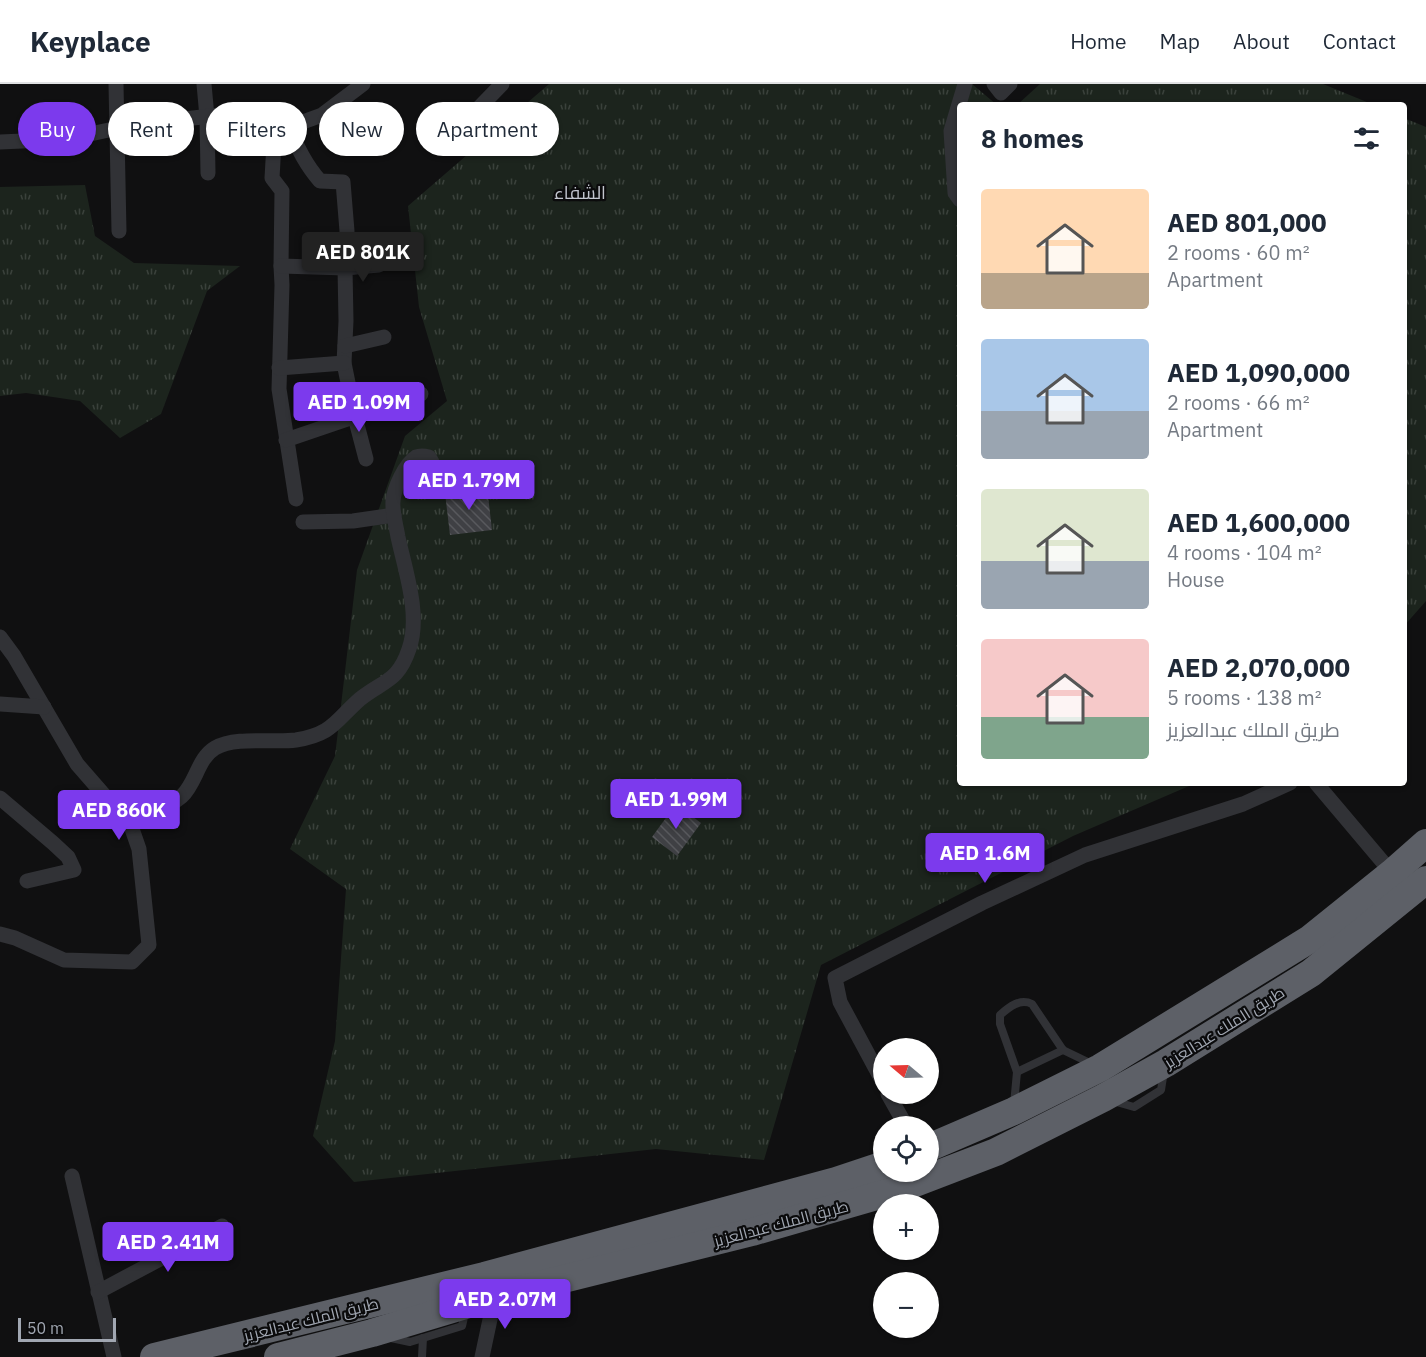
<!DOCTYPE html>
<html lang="en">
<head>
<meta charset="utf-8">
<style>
	:root { --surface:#fff; --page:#f6f6f7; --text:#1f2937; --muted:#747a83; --line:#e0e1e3; --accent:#7c3aed }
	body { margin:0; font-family:"IBM Plex Sans",Cairo,sans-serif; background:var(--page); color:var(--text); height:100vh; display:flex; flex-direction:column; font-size:22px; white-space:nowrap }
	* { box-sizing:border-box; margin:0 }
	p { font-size:20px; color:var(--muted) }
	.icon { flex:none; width:33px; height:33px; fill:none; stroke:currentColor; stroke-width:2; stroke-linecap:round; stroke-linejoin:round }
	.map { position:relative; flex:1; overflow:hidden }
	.drawer { position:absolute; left:957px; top:18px; width:450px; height:684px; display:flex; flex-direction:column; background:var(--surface); border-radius:6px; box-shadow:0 2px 4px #0004 }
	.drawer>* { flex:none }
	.hud { position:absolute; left:18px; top:18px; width:570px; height:54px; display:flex; gap:12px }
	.needle { width:39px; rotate:289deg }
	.fabs { position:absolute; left:873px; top:954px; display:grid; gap:12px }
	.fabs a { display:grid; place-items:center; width:66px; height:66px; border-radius:50%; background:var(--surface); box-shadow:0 2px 4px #0004; font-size:30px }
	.scale { position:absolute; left:18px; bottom:15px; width:98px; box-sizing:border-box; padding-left:6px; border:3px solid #a1a7b2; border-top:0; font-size:16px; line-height:21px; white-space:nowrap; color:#a1a7b2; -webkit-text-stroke:4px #0b0b0c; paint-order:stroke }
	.price { position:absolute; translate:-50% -51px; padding:0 14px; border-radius:6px; background:var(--accent); color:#fff; font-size:20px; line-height:39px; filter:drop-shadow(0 2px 3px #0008) }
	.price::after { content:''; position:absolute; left:50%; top:36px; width:18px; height:14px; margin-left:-9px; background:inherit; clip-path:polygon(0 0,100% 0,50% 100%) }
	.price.current { background:#222; color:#fff }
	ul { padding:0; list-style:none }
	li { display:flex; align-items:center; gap:18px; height:150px; padding:0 24px }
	li span { display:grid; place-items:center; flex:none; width:168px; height:120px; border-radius:6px; color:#555 }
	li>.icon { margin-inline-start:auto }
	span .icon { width:72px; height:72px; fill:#fffc; stroke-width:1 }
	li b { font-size:26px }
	h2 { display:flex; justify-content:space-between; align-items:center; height:72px; padding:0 24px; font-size:26px }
	.tag { padding:0 21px; border-radius:27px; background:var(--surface); box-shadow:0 2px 4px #0004; font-size:21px; line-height:54px }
	.tag.current { background:var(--accent); color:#fff }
	header { display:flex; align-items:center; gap:36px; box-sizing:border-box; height:84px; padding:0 30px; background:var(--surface); border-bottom:2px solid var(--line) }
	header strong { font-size:28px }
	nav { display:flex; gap:33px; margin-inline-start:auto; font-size:21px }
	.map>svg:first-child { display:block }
</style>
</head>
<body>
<header>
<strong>Keyplace</strong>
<nav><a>Home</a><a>Map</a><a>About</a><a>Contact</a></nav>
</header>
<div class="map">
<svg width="1426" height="1273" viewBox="0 0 1426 1273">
	<defs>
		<pattern id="grass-tufts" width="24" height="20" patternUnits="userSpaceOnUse" patternTransform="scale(1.5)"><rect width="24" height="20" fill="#1c241d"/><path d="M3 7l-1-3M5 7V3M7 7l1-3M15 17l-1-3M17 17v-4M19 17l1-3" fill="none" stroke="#3a413b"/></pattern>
		<pattern id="building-back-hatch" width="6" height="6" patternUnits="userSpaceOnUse" patternTransform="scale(1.5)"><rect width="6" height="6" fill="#3f4044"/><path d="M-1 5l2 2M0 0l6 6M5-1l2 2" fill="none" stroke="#58595d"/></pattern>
	</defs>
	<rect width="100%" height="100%" fill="#101011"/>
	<g fill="url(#grass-tufts)">
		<polygon points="549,0 972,0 997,21 960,21 960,699 1196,699 1073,752 821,881 764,1076 656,1065 354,1098 313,1052 335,957 346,805 290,765 335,672 357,486 405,352 447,317 419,223 408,122"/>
		<polygon points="1040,0 1323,0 1374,21 1017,21"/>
		<polygon points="1404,34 1426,43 1426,517 1404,542"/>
		<polygon points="85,101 95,152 134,179 240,182 207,207 161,330 120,354 80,317 26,309 0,312 0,103"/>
	</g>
	<g fill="url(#building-back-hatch)">
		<polygon points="487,403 492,446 450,451 445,409"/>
		<polygon points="676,720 701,739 677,772 652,753"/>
	</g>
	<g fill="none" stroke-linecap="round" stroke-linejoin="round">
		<g stroke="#313236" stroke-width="8">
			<polyline points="1017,988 1063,966"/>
			<polyline points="1113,1017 1134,1023 1161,1006 1164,987"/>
			<path d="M1014 1020 1017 988 1000 940V931C1009 923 1020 914 1032 920L1063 966 1092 980"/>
			<polyline points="391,1254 410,1258 462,1242 465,1229"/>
			<polyline points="422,1273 423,1254"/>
		</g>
		<g stroke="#313236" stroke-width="15">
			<polyline points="116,0 119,147"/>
			<polyline points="204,0 207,33 208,89"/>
			<polyline points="994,0 1001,9 1010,0"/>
			<polyline points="117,35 166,37 220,31 243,30 262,34 275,42 300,39 322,31 363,0"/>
			<path d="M288 40C296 62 305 80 320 97L343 98 347 147 345 184 346 237 344 279 355 333 366 375"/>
			<polyline points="275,42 272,94 282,107 281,182 282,201 279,305 296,415"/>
			<polyline points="0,58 67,55 118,44"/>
			<polyline points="442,62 502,0"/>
			<polyline points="960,116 955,109 951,47 965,0"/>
			<polyline points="281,182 345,184 379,181"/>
			<polyline points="345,262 384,253"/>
			<polyline points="279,284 344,279"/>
			<polyline points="286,356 421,310"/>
			<polyline points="303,438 353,437 394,431"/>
			<polyline points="0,553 14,572 77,680 131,742 139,765 149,861 132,878 64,876 15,854 0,850"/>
			<polyline points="0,620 44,623"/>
			<polyline points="1316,699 1392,789"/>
			<polyline points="0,714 53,759 68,773 74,786 27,797"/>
			<path d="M131 742C147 731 167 725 182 712 196 699 198 674 215 664 236 652 273 659 296 656 333 650 335 637 360 615 384 596 398 598 409 565 421 531 405 486 398 453 396 441 392 428 393 417 394 404 405 380 416 373 421 371 425 372 429 373L432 378 431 387"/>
			<polyline points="884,1000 840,918 835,894 982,819 1085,771 1243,720 1290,699"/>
			<polyline points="888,1010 906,1042"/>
			<polyline points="72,1092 114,1273"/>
			<polyline points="98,1208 222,1142"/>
			<polyline points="482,1273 495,1212"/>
		</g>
		<g stroke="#5d6067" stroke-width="28">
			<polyline points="928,1064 1014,1027 1100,984 1310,855 1392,789 1426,759"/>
			<polyline points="154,1273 484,1192 836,1097 884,1081"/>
			<polyline points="278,1273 372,1249 495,1212 752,1148 897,1106 996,1068 1103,1014 1166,979 1311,889 1426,796"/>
		</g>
	</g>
	<g text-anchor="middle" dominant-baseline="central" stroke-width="4.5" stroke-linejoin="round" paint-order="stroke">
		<g font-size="16" fill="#a1a7b2" stroke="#0b0b0c">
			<text transform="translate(1224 943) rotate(-32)">طريق الملك عبدالعزيز</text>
			<text transform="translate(781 1139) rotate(-15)">طريق الملك عبدالعزيز</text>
			<text transform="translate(311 1235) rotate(-14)">طريق الملك عبدالعزيز</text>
		</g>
		<g font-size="18" fill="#c2c5ce" stroke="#0b0b0c">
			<text x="580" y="108">الشفاء</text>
		</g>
	</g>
</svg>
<div class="fabs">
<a><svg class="needle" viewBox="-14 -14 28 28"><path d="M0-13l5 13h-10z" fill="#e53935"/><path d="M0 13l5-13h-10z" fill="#747a83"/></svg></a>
<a><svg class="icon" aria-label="locate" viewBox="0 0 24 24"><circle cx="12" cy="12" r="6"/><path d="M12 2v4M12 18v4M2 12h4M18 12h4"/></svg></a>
<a>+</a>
<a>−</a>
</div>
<div class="scale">50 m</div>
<b class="price current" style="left:363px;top:199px">AED 801K</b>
<b class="price" style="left:359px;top:349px">AED 1.09M</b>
<b class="price" style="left:469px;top:427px">AED 1.79M</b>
<b class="price" style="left:676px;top:746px">AED 1.99M</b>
<b class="price" style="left:119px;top:757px">AED 860K</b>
<b class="price" style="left:985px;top:800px">AED 1.6M</b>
<b class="price" style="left:168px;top:1189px">AED 2.41M</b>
<b class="price" style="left:505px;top:1246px">AED 2.07M</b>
<div class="hud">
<a class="tag current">Buy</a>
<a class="tag">Rent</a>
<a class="tag">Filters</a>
<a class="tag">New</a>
<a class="tag">Apartment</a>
</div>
<section class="drawer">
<h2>8 homes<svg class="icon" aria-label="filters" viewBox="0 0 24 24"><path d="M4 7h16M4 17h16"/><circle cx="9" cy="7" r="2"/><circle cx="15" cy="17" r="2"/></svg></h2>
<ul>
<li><span style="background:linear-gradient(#ffd9b3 70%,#b9a48a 0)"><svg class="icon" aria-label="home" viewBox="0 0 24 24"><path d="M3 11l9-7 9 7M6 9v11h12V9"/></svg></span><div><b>AED 801,000</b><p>2 rooms · 60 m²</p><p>Apartment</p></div></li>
<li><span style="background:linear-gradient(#a9c7e8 60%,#9aa5b1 0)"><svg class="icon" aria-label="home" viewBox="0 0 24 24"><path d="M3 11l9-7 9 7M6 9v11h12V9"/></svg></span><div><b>AED 1,090,000</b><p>2 rooms · 66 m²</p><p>Apartment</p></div></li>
<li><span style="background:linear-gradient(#dfe7d0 60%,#9aa5b1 0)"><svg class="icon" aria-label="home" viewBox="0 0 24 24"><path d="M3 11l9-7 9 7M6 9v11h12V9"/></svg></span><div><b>AED 1,600,000</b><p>4 rooms · 104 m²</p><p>House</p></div></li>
<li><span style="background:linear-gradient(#f6c9c9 65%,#7fa58c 0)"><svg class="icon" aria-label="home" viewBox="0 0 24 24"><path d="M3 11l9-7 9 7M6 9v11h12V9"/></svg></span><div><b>AED 2,070,000</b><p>5 rooms · 138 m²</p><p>طريق الملك عبدالعزيز</p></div></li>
</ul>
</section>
</div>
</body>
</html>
